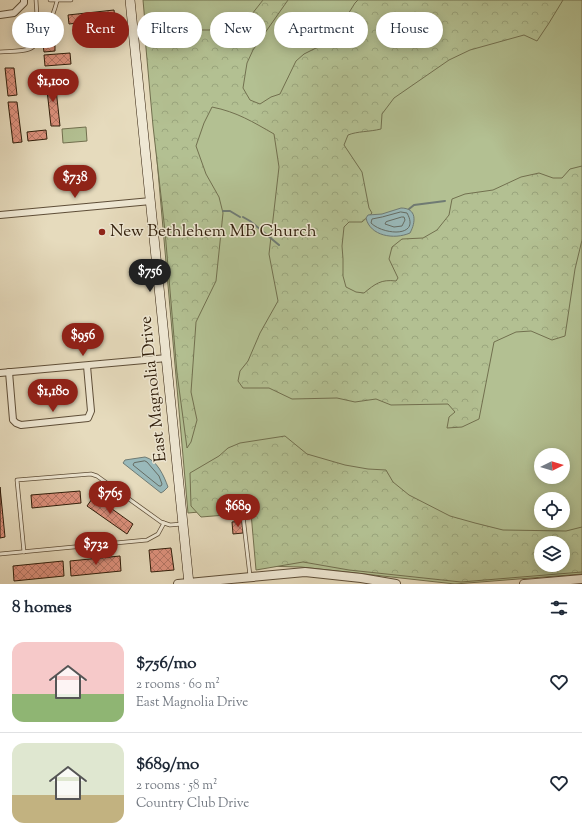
<!DOCTYPE html>
<html lang="en">
<head>
<meta charset="utf-8">
<style>
	:root { --surface:#fff; --page:#f6f6f7; --text:#1f2937; --muted:#747a83; --line:#e0e1e3; --accent:#8f2418 }
	body { margin:0; font-family:"Sorts Mill Goudy",serif; background:var(--page); color:var(--text); height:100vh; display:flex; flex-direction:column; font-size:15px; white-space:nowrap }
	* { box-sizing:border-box; margin:0 }
	p { font-size:13px; color:var(--muted) }
	.icon { flex:none; width:22px; height:22px; fill:none; stroke:currentColor; stroke-width:2; stroke-linecap:round; stroke-linejoin:round }
	.map { position:relative; height:584px; overflow:hidden }
	.details { display:flex; flex-direction:column; background:var(--surface); flex:1 }
	.details>* { flex:none }
	.top-card { position:absolute; left:12px; top:12px; width:558px; height:36px; display:flex; gap:8px }
	.needle { width:26px; rotate:85deg }
	.tools { position:absolute; left:534px; top:448px; display:grid; gap:8px }
	.tools a { display:grid; place-items:center; width:36px; height:36px; border-radius:50%; background:var(--surface); box-shadow:0 2px 10px #0003; font-size:20px }
	.price { position:absolute; translate:-50% -34px; padding:0 9px; border-radius:14px; background:var(--accent); color:#fff; font-size:13px; line-height:26px; filter:drop-shadow(0 1px 2px #0008) }
	.price::after { content:''; position:absolute; left:50%; top:24px; width:12px; height:9px; margin-left:-6px; background:inherit; clip-path:polygon(0 0,100% 0,50% 100%) }
	.price.current { background:#222; color:#fff }
	ul { padding:0; list-style:none }
	li { display:flex; align-items:center; gap:12px; height:100px; padding:0 12px }
	li+li { border-top:1px solid var(--line) }
	li span { display:grid; place-items:center; flex:none; width:112px; height:80px; border-radius:12px; color:#555 }
	li>.icon { margin-inline-start:auto }
	span .icon { width:48px; height:48px; fill:#fffc; stroke-width:1 }
	li b { font-size:17px }
	h2 { display:flex; justify-content:space-between; align-items:center; height:48px; padding:0 12px; font-size:17px }
	.tag { padding:0 14px; border-radius:18px; background:var(--surface); box-shadow:0 2px 10px #0003; font-size:14px; line-height:36px }
	.tag.current { background:var(--accent); color:#fff }
	.map>svg:first-child { display:block }
</style>
</head>
<body>
<div class="map">
<svg width="582" height="584" viewBox="0 0 582 584">
	<defs>
		<pattern id="forest-crowns" width="20" height="18" patternUnits="userSpaceOnUse"><rect width="20" height="18" fill="#b3c092"/><path d="M2 6a3 3 0 1 1 6 0M12 15a3 3 0 1 1 6 0" fill="none" stroke="#9aa57d"/></pattern>
		<pattern id="building-cross-hatch" width="8" height="8" patternUnits="userSpaceOnUse"><rect width="8" height="8" fill="#de927e"/><path d="M0 0l8 8M0 8l8-8" fill="none" stroke="#b57766"/></pattern>
	</defs>
	<rect width="100%" height="100%" fill="#e6dbbd"/>
	<filter id="stains"><feTurbulence type="fractalNoise" baseFrequency=".005" numOctaves="4"/><feColorMatrix values="0 0 0 0 .2 0 0 0 0 .09 0 0 0 0 .02 0 0 0 .5 -.17"/></filter>
	<radialGradient id="worn" r=".72"><stop offset=".6" stop-color="#630" stop-opacity="0"/><stop offset="1" stop-color="#630" stop-opacity=".3"/></radialGradient>
	<g fill="#b3c092" stroke="#72704f" fill-rule="evenodd">
		<path d="M143 0H582V574L455 584 301 567 259 566 255 507 188 513ZM541 455H563V477H541ZM541 499H563V521H541ZM541 543H563V565H541Z"/>
		<polygon points="86,127 87,141 63,143 62,129"/>
	</g>
	<g fill="url(#forest-crowns)" stroke="#72704f" fill-rule="evenodd">
		<path d="M263 0H288L253 50 247 63 243 88 250 100 260 104 271 97 280 94 296 61 304 54 324 44 335 28 345 19 355 3 358 0H563L549 23 537 41 524 35 470 50 449 60 394 98 382 114 381 129C369 132 358 131 348 135L344 145 362 172 369 208 372 213 362 222H349L344 227 342 246 343 259V276L346 287 356 292 364 293C375 284 381 279 396 281L398 278 389 259 392 247 402 239 423 238 437 230 449 215 452 199 465 194 493 190 521 177 539 173 553 178H562L570 169 582 166V240L575 269 565 336 552 340 531 331 516 332 494 342 479 419 462 427 447 428 449 417 455 412 448 404 391 405 376 399 355 402 337 398 292 399 269 388H243L238 381 240 371 248 361 260 333 278 301 269 254 279 167 274 134C253 122 237 112 212 107L204 123 196 146 206 174 219 197 223 213 216 281 196 322 191 392 197 420 191 442 187 448 177 373 165 231 153 126 144 26 153 18 159 17 169 30H210C222 10 232 18 252 14Z"/>
		<path d="M285 436 307 454 345 465 368 469 386 470 393 482 409 495 450 516 475 523 503 530 566 531 582 527V572L461 582 349 570 303 562 256 570 251 513 201 517 191 506 190 473 219 456 228 448 240 443ZM541 543H563V565H541Z"/>
	</g>
	<g fill="#99b9ba" stroke="#6f7b74">
		<path d="M401 208C417 208 416 222 410 233 394 240 370 236 366 218L368 215 382 214Z"/>
		<path d="M145 457C157 460 164 476 168 487L164 491 161 493 123 463 125 460Z"/>
	</g>
	<g fill="none" stroke-linecap="round" stroke-linejoin="round">
		<g stroke="#656c63" stroke-width="1">
			<path d="M401 212 407 213C421 238 383 235 371 223L372 219 382 217Z"/>
			<polygon points="402,217 404,217 405,220 402,226 394,227 385,224 386,222"/>
			<polygon points="145,461 147,462 159,476 162,484 161,486 159,486 133,465 134,463"/>
		</g>
		<g stroke="#6f7b74" stroke-width="2">
			<polyline points="409,209 414,205 445,201"/>
			<polyline points="223,211 230,211 240,217"/>
			<polyline points="243,217 250,221 279,245"/>
		</g>
	</g>
	<g fill="url(#building-cross-hatch)" stroke="#311f0c">
		<polygon points="114,10 115,19 69,24 68,15"/>
		<polygon points="55,44 55,51 44,52 43,45"/>
		<polygon points="70,53 71,64 45,66 44,55"/>
		<polygon points="5,68 14,68 17,95 8,96"/>
		<polygon points="55,80 60,126 51,126 46,81"/>
		<polygon points="8,102 17,102 22,142 13,143"/>
		<polygon points="46,130 47,139 28,141 27,132"/>
		<polygon points="0,487 5,537 0,538"/>
		<polygon points="80,491 81,503 32,508 31,495"/>
		<polygon points="94,496 133,524 127,534 87,506"/>
		<polygon points="242,521 243,533 233,534 232,522"/>
		<polygon points="171,548 174,570 151,572 149,550"/>
		<polygon points="120,556 121,571 71,576 70,561"/>
		<polygon points="63,561 64,576 14,581 13,566"/>
	</g>
	<g fill="none" stroke-linecap="round" stroke-linejoin="round">
		<defs>
			<g id="service">
				<polyline points="36,0 37,16 46,29"/>
				<polyline points="50,0 71,0"/>
				<path d="M0 52C9 51 20 52 29 49 42 45 54 13 57 1"/>
				<polyline points="243,516 250,576"/>
				<polyline points="24,552 17,480 91,474 97,476 161,522 170,525 182,524"/>
				<polyline points="0,554 147,540 158,534 164,523"/>
			</g>
			<g id="minor">
				<polyline points="0,15 14,13 24,3 24,0"/>
				<polyline points="0,215 151,201"/>
				<polyline points="9,372 13,420 16,423 21,425 88,418 91,411 87,366"/>
				<polyline points="0,373 167,358"/>
			</g>
			<g id="tertiary">
				<polyline points="178,584 305,572 361,578 396,584"/>
				<polyline points="524,584 582,579"/>
			</g>
			<polyline id="secondary" points="130,0 189,584"/>
		</defs>
		<use href="#service" stroke="#5e4e38" stroke-width="4.5"/>
		<use href="#minor" stroke="#5e4e38" stroke-width="8"/>
		<use href="#tertiary" stroke="#5e4e38" stroke-width="10"/>
		<use href="#secondary" stroke="#311f0c" stroke-width="10"/>
		<use href="#service" stroke="#efe8d4" stroke-width="3"/>
		<use href="#minor" stroke="#efe8d4" stroke-width="6"/>
		<use href="#tertiary" stroke="#efe8d4" stroke-width="8"/>
		<use href="#secondary" stroke="#efe8d4" stroke-width="9"/>
	</g>
	<circle fill="#8f2418" stroke="#efe8d4" stroke-width="1.5" cx="102" cy="232" r="4"/>
	<g text-anchor="middle" dominant-baseline="central" stroke-width="3" stroke-linejoin="round" paint-order="stroke">
		<g font-size="17" fill="#311f0c" stroke="#efe8d4" text-anchor="start">
			<text x="110" y="232">New Bethlehem MB Church</text>
		</g>
		<g font-size="17" fill="#311f0c" stroke="#efe8d4">
			<text transform="translate(154 389) rotate(-96)">East Magnolia Drive</text>
		</g>
	</g>
	<rect width="100%" height="100%" filter="url(#stains)"/>
	<rect width="100%" height="100%" fill="url(#worn)"/>
</svg>
<div class="tools">
<a><svg class="needle" viewBox="-14 -14 28 28"><path d="M0-13l5 13h-10z" fill="#e53935"/><path d="M0 13l5-13h-10z" fill="#747a83"/></svg></a>
<a><svg class="icon" aria-label="locate" viewBox="0 0 24 24"><circle cx="12" cy="12" r="6"/><path d="M12 2v4M12 18v4M2 12h4M18 12h4"/></svg></a>
<a><svg class="icon" aria-label="layers" viewBox="0 0 24 24"><path d="M12 4l9 5-9 5-9-5zM3 14l9 5 9-5"/></svg></a>
</div>
<b class="price" style="left:53px;top:103px">$1,100</b>
<b class="price" style="left:75px;top:199px">$738</b>
<b class="price current" style="left:150px;top:293px">$756</b>
<b class="price" style="left:83px;top:357px">$956</b>
<b class="price" style="left:53px;top:413px">$1,180</b>
<b class="price" style="left:110px;top:515px">$765</b>
<b class="price" style="left:238px;top:528px">$689</b>
<b class="price" style="left:96px;top:566px">$732</b>
<div class="top-card">
<a class="tag">Buy</a>
<a class="tag current">Rent</a>
<a class="tag">Filters</a>
<a class="tag">New</a>
<a class="tag">Apartment</a>
<a class="tag">House</a>
</div>
</div>
<section class="details">
<h2>8 homes<svg class="icon" aria-label="filters" viewBox="0 0 24 24"><path d="M4 7h16M4 17h16"/><circle cx="9" cy="7" r="2"/><circle cx="15" cy="17" r="2"/></svg></h2>
<ul>
<li><span style="background:linear-gradient(#f6c9c9 65%,#8fb573 0)"><svg class="icon" aria-label="home" viewBox="0 0 24 24"><path d="M3 11l9-7 9 7M6 9v11h12V9"/></svg></span><div><b>$756/mo</b><p>2 rooms · 60 m²</p><p>East Magnolia Drive</p></div><svg class="icon" aria-label="heart" viewBox="0 0 24 24"><path d="M12 20l-8-8c-3-5 5-10 8-4 3-6 11-1 8 4z"/></svg></li>
<li><span style="background:linear-gradient(#dfe7d0 65%,#c2b280 0)"><svg class="icon" aria-label="home" viewBox="0 0 24 24"><path d="M3 11l9-7 9 7M6 9v11h12V9"/></svg></span><div><b>$689/mo</b><p>2 rooms · 58 m²</p><p>Country Club Drive</p></div><svg class="icon" aria-label="heart" viewBox="0 0 24 24"><path d="M12 20l-8-8c-3-5 5-10 8-4 3-6 11-1 8 4z"/></svg></li>
</ul>
</section>
</body>
</html>
